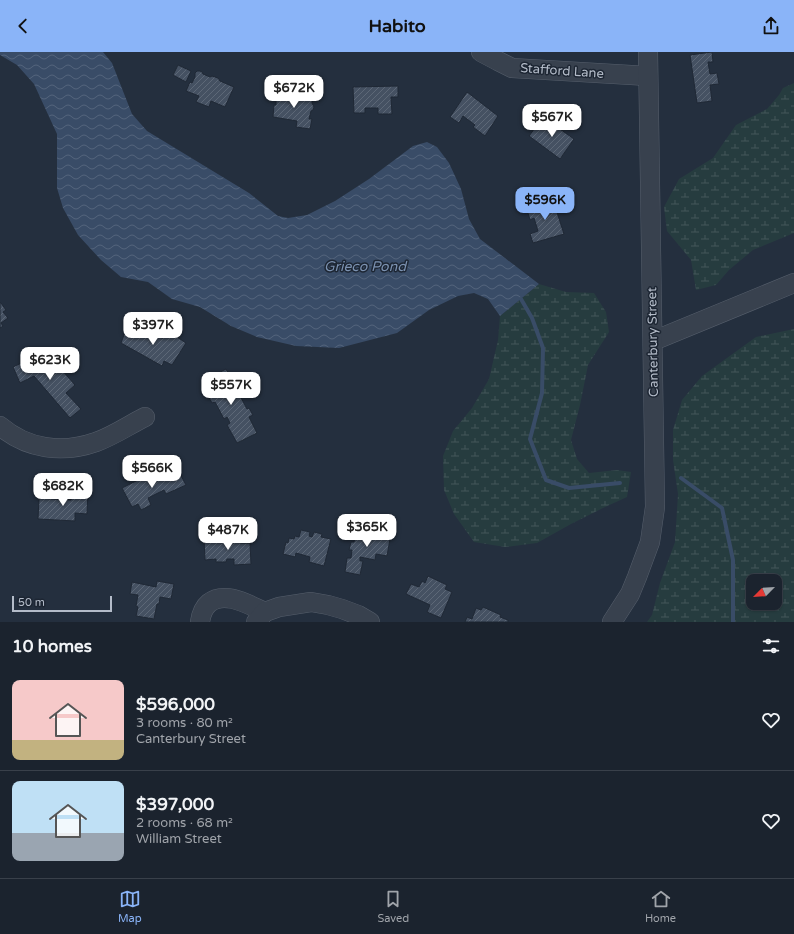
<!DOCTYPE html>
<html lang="en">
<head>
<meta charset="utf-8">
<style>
	:root { --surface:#1b232e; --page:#242b36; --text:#f1f3f6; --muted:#a0a4aa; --line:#39404a; --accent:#8ab4f8 }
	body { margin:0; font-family:"Varela Round",sans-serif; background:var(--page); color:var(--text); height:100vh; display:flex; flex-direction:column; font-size:15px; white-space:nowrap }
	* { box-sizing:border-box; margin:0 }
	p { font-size:13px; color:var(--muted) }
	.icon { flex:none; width:22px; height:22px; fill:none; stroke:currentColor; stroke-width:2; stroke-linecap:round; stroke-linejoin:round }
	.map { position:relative; height:570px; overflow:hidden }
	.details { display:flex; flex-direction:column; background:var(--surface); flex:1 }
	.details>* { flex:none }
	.needle { width:26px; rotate:246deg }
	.tools { position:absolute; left:746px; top:522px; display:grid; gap:8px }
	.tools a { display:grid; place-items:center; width:36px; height:36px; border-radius:8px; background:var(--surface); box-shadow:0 1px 3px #0004,0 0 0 1px var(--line); font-size:20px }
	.scale { position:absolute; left:12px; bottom:10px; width:100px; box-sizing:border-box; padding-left:4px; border:2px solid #b4bcc9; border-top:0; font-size:11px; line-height:14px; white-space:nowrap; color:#b4bcc9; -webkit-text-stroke:3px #1d2633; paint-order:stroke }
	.price { position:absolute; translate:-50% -34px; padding:0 9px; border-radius:8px; background:#fff; color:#222; font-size:13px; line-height:26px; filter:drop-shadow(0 1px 2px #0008) }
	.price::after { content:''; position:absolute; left:50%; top:24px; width:12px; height:9px; margin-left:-6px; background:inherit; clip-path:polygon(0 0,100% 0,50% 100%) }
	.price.current { background:var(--accent); color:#111 }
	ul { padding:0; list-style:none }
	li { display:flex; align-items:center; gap:12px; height:100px; padding:0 12px }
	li+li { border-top:1px solid var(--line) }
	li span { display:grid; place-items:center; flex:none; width:112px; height:80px; border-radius:8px; color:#555 }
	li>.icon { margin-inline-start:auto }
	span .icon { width:48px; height:48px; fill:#fffc; stroke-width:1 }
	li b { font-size:17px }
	h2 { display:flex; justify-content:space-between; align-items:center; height:48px; padding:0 12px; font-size:17px }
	header { display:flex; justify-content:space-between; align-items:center; height:52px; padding:0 12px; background:var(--accent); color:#111; font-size:18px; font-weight:700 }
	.tabs { display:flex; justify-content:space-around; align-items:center; height:56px; border-top:1px solid var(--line); background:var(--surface); font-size:11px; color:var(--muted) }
	.tabs a { display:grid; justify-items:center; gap:2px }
	.tabs .current { color:var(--accent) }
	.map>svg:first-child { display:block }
</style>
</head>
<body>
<header><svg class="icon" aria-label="back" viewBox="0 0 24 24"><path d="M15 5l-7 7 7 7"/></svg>Habito<svg class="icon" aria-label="share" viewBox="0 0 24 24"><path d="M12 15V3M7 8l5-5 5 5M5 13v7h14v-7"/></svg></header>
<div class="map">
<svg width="794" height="570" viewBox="0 0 794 570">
	<defs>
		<pattern id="wetland-marsh" width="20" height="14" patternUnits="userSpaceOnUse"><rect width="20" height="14" fill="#263c3f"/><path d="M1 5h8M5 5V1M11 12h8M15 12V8" fill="none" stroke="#435659"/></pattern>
		<pattern id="water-waves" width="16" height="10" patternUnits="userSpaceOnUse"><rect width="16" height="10" fill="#394c67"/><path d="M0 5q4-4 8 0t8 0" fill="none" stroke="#53647b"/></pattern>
		<pattern id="building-hatch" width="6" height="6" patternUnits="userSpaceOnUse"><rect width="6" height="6" fill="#455162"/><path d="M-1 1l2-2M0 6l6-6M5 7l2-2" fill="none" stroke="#5d6877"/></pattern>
	</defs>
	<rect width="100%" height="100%" fill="#242f3e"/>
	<g fill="url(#wetland-marsh)" fill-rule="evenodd">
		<polygon points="794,31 794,181 753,198 729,218 716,233 696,238 691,208 667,179 664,155 679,127 713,106 736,73 767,57 779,43 783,36"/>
		<polygon points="539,232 566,240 594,241 606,260 609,280 588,313 580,353 571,388 577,407 589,421 617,418 631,420 627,445 603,456 571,472 537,491 505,495 474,490 454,462 444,438 443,404 453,379 472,356 489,327 498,288 500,264"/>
		<path d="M794 277V570H647L652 563 660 531 675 490 678 442 673 408V378L682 348 702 324 756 285ZM753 529H775V551H753Z"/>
	</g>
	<polygon fill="url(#water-waves)" points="0,0 103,0 112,11 132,62 147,79 249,141 278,164 288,166 307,163 335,149 369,127 413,94 427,90 437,95 449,111 461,137 469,167 480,187 539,232 500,264 488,247 474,241 458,244 429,258 397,281 339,296 296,294 257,285 231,274 200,255 172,247 148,230 121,225 101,208 78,183 63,156 57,136 57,82 34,32 17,13 0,3"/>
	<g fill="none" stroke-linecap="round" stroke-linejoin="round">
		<g stroke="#394c67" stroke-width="4">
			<polyline points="521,247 532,266 543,296 542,341 530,387 546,428 569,436 620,431"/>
			<polyline points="681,426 722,456 733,508 733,570"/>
		</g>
	</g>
	<g fill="url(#building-hatch)" stroke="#1f2835">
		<polygon points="712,0 713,10 708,10 710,22 717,21 719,32 710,33 712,49 697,51 690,3"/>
		<polygon points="178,13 191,19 186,30 173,23"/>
		<polygon points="197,19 200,19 202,20 203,22 210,25 212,24 218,26 220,29 234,35 225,55 211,49 209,55 196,50 199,44 186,39 190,30 192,31 195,25 195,21"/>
		<polygon points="398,34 398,45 391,45 392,62 378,62 378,56 365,56 365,61 354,61 353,35"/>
		<polygon points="279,39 284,39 286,42 313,46 312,51 314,55 313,58 311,59 309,67 312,67 310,77 296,75 297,69 273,65 274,53 276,53 276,43"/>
		<polygon points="467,40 498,64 485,84 473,75 475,73 463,64 459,71 450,65"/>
		<polygon points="543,65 574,87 560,107 529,84 535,76 537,77 539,74 537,73"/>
		<polygon points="547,147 550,155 555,154 564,182 533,191 530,182 538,179 534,166 530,168 526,154"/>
		<polygon points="0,251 1,251 6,258 3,260 8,266 1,271 3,274 0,276"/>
		<polygon points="128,272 151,284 153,281 162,286 174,283 186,291 172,313 164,309 162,314 121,291"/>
		<polygon points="48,302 75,333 66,341 81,357 70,366 34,324 20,331 13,315 36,304 39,310"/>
		<polygon points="226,317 247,357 249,356 253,363 249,365 257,381 237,391 227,373 230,371 227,365 224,367 215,350 212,351 206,340 210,338 205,328"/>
		<polygon points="178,418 186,433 166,442 164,438 148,446 151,453 141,458 138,452 132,455 122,436 146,424 148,428 158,424 159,427"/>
		<polygon points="72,440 88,440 87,462 75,461 75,469 38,467 39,446 71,448"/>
		<polygon points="369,471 382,473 379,485 390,487 387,504 376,502 375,508 360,505 360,509 363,509 360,523 345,520 347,506 351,506 352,498 349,498 351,490 354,490 356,479 367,481"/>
		<polygon points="301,478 310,480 309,484 312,485 314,480 322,482 321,485 331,487 324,514 309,510 310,505 296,501 295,505 283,502 286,490 288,491 289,486 294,487 295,484 299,485"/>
		<polygon points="229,486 229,488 240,488 240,491 250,491 251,512 234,513 234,507 227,507 226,510 216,510 216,507 205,508 204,487"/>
		<polygon points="428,524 447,533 445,537 452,540 441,566 427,560 430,553 406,542 411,532 419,535 422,529 425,531"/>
		<polygon points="157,529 174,532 171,547 160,545 159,552 157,552 154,567 136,564 138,555 136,554 138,543 130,542 132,530 156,535"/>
		<polygon points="483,555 501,563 500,565 508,568 508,570 465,570 467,565 472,567 476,556 481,558"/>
	</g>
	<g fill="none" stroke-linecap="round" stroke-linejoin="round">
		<defs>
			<g id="minor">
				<polyline points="481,0 498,9 512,16 648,24"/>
				<polyline points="653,289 794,231"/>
				<path d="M0 374C27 397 62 402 96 390 113 384 129 373 145 365"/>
				<path d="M200 570C201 563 203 556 209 551 225 538 249 553 265 560"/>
				<polyline points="256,570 265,560 279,555 311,550 328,553 342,557 358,563 370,570"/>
				<polyline points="612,570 630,542 637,525 650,490 655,455 648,0"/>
			</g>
		</defs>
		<use href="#minor" stroke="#565f6c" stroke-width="20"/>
		<use href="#minor" stroke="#38414e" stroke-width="19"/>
	</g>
	<g text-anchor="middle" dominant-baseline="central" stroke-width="3" stroke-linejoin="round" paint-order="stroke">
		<g font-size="13" fill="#b4bcc9" stroke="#1d2633">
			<text transform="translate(562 19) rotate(4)">Stafford Lane</text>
			<text transform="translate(653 290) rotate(-91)">Canterbury Street</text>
		</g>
		<g font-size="14" font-style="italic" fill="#7c92b1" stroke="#1d2633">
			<text x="365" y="214">Grieco Pond</text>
		</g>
	</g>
</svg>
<div class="tools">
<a><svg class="needle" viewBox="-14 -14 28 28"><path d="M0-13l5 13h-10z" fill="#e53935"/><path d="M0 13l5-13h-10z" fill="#a0a4aa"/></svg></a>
</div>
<div class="scale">50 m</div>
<b class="price" style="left:294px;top:57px">$672K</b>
<b class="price" style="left:552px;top:86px">$567K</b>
<b class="price current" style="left:545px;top:169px">$596K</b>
<b class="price" style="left:153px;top:294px">$397K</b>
<b class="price" style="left:50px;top:329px">$623K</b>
<b class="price" style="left:231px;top:354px">$557K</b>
<b class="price" style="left:152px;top:437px">$566K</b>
<b class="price" style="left:63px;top:455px">$682K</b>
<b class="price" style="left:367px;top:496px">$365K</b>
<b class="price" style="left:228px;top:499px">$487K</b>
</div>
<section class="details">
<h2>10 homes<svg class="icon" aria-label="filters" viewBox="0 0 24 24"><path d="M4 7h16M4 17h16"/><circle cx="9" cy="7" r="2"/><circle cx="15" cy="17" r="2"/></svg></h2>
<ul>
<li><span style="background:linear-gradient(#f6c9c9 75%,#c2b280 0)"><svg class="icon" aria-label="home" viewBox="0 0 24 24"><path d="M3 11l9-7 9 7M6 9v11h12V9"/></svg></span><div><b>$596,000</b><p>3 rooms · 80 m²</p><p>Canterbury Street</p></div><svg class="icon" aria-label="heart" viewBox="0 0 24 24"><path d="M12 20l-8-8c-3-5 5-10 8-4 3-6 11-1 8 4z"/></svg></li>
<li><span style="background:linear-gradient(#bfe0f5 65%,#9aa5b1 0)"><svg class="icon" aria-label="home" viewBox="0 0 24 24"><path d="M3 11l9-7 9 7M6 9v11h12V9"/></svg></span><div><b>$397,000</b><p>2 rooms · 68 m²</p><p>William Street</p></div><svg class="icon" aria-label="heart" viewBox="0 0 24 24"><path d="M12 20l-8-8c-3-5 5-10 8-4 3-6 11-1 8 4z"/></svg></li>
</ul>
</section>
<nav class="tabs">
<a class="current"><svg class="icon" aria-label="map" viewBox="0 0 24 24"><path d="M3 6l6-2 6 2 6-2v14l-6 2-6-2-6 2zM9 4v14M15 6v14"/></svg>Map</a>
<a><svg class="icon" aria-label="saved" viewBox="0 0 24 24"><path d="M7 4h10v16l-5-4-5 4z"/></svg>Saved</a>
<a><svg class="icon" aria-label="home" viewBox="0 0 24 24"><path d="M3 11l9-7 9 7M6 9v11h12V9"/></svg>Home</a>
</nav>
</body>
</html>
